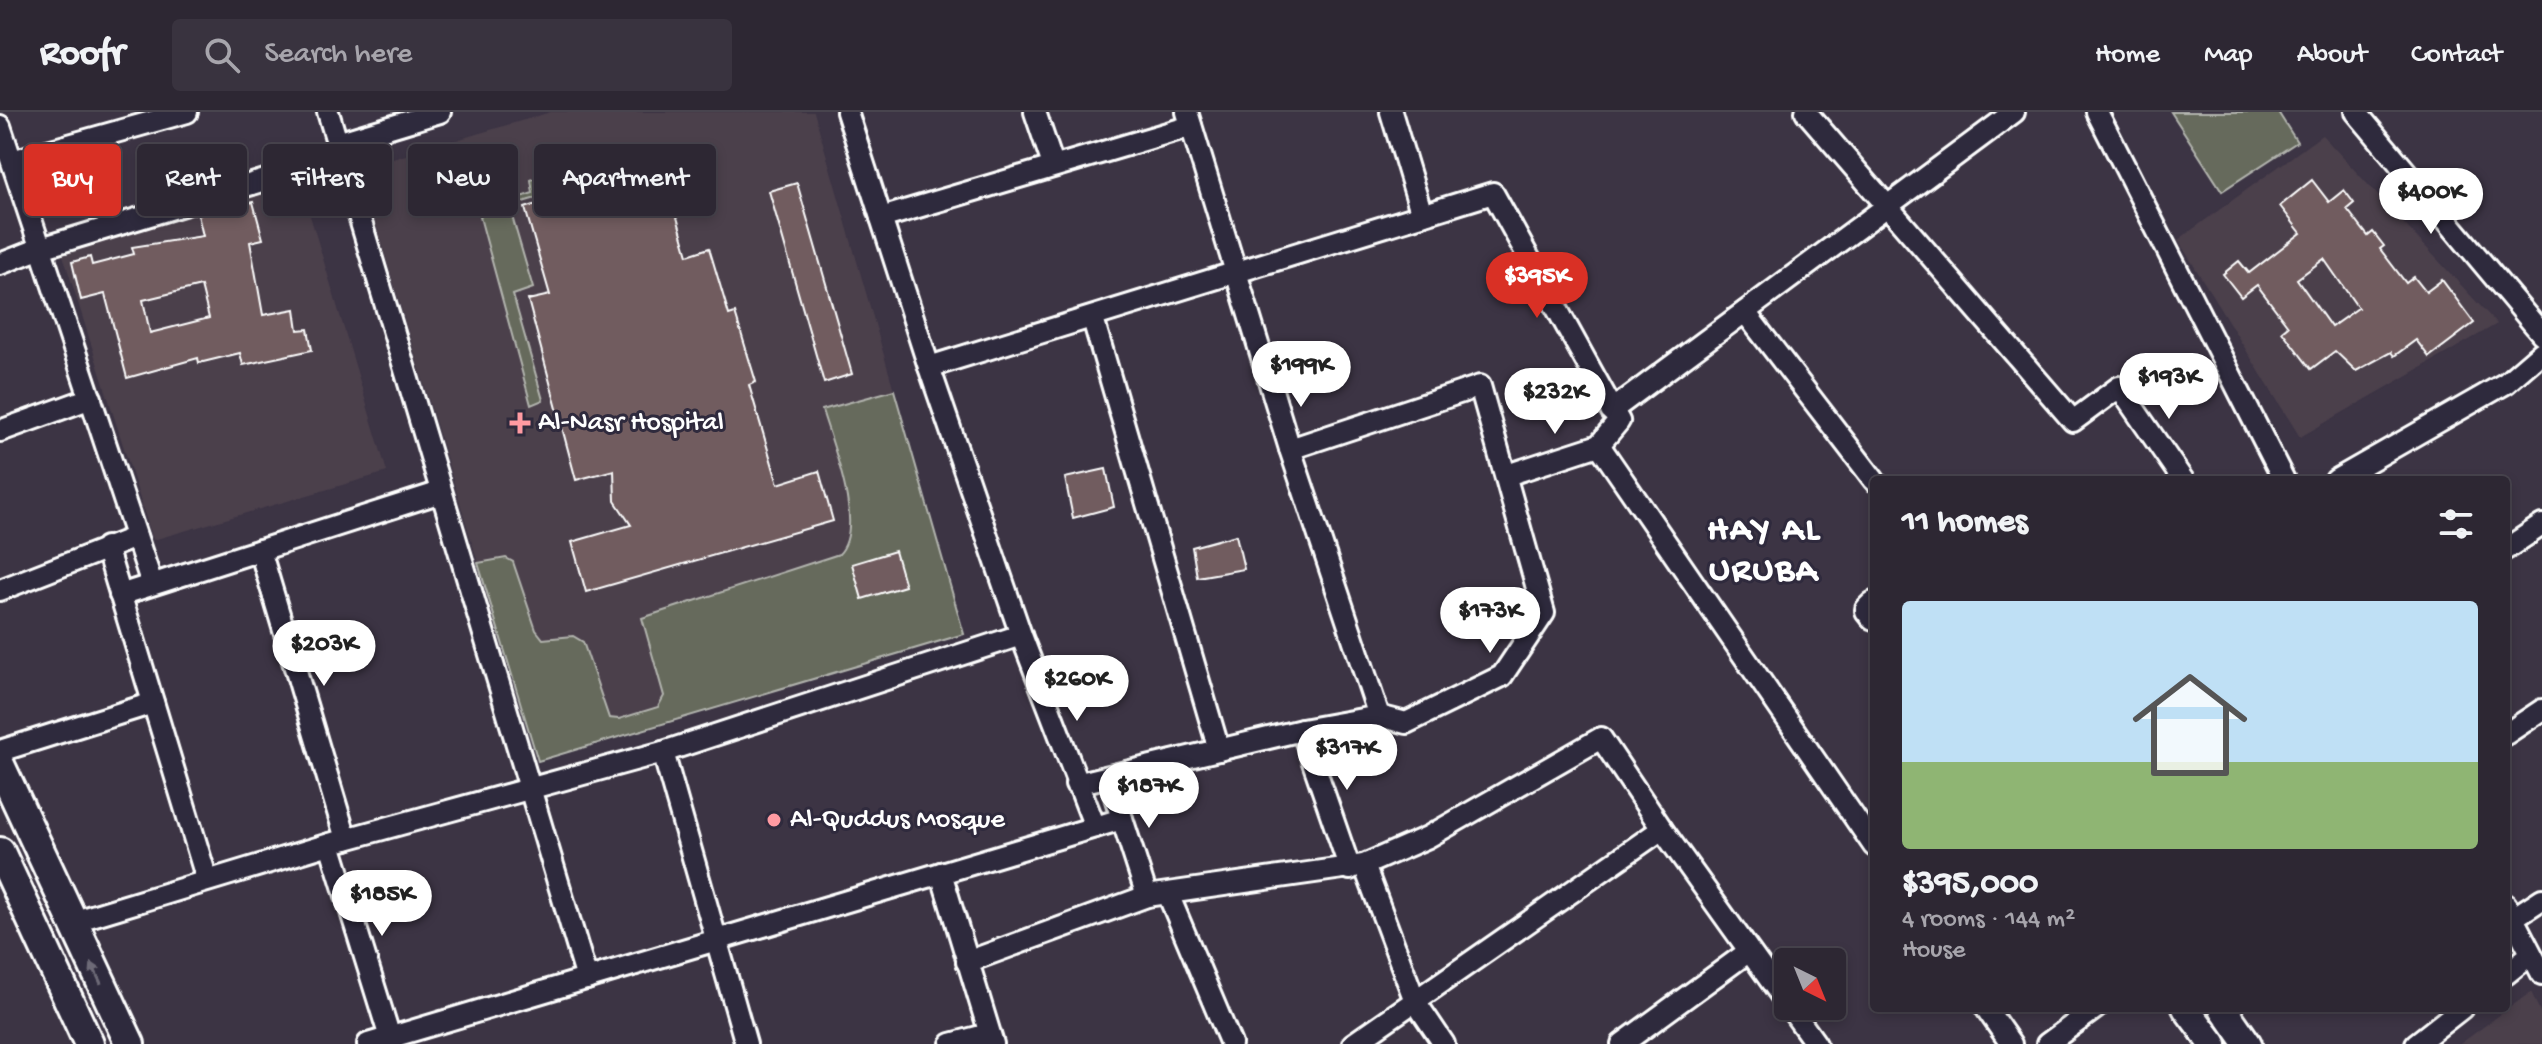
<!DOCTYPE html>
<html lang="en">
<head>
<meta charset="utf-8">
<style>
	:root { --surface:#2d2733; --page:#39333f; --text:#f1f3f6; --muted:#a7a5ac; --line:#48444e; --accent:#d93025 }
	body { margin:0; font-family:"Gochi Hand",sans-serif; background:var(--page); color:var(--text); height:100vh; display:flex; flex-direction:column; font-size:30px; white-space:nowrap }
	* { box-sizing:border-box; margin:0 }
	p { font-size:26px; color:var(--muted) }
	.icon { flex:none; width:44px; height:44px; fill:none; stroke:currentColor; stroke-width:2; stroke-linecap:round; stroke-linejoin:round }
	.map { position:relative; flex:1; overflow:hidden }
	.details { position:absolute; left:1870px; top:364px; width:640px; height:536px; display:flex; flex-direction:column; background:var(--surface); border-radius:8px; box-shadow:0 4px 12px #0003,0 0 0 2px var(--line) }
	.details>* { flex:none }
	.hud { position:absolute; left:24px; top:32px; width:760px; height:72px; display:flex; gap:16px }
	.needle { width:52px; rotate:137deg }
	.fabs { position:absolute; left:1774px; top:836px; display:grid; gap:16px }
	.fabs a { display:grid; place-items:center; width:72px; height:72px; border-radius:8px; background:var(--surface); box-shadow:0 4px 12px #0003,0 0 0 2px var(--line); font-size:40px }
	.price { position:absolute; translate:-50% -68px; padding:0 18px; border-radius:28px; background:#fff; color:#222; font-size:26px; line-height:52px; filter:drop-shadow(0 2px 4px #0008) }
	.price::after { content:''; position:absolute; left:50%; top:48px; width:24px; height:18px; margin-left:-12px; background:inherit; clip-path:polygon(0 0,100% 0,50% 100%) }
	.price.on { background:var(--accent); color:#fff }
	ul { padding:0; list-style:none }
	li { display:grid; align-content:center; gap:16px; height:424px; padding:0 32px }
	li+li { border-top:2px solid var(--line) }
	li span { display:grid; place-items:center; height:248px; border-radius:8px; color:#555 }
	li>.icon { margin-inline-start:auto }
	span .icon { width:144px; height:144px; fill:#fffc; stroke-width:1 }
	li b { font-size:34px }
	h2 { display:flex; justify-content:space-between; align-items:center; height:96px; padding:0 32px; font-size:34px }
	.chip { padding:0 28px; border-radius:8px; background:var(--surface); box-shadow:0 4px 12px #0003,0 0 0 2px var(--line); font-size:28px; line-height:72px }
	.chip.on { background:var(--accent); color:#fff }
	header { display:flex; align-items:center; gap:48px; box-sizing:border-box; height:112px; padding:0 40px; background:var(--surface); border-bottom:2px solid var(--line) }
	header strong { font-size:38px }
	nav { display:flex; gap:44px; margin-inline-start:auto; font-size:28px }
	.search { width:560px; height:72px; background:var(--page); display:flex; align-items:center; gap:20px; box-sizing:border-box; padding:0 28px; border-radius:8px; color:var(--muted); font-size:30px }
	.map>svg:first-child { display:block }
</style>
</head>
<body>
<header>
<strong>Roofr</strong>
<div class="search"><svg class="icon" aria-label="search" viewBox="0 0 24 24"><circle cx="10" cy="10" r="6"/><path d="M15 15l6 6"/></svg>Search here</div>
<nav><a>Home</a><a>Map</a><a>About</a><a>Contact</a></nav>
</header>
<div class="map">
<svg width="2542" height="932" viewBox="0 0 2542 932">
	<rect width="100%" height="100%" fill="#3c3444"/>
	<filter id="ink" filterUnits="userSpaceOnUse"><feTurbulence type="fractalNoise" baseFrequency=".0125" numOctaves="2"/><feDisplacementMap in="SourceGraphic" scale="16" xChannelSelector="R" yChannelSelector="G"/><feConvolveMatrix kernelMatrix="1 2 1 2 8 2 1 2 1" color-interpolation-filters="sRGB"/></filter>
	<g filter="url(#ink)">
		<g fill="#4c404c">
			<polygon points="551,0 814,0 964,522 538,649 359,57"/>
			<polygon points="2322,23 2497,212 2300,325 2178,128"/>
			<polygon points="299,67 387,360 153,428 63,143"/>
			<polygon points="2531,880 2542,904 2542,932 2460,932"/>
		</g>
		<g fill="#666a5c" stroke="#b2b4ae" stroke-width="2">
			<polygon points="2171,0 2278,0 2297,30 2222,79"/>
			<polygon points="556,59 557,62 549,65 553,81 509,94 533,176 513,183 543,288 531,293 480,105 485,97 533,81 531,68"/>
			<path d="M894 278 964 522 538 649 478 451 506 446 513 450 536 518 543 527 573 524 583 530 609 606 619 607 658 595 664 584 642 506 839 442C866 415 832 332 822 298Z"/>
		</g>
		<g fill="#715c5f" stroke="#fff" stroke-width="2" fill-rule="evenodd">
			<polygon points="594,43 615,50 629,67 663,57 688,143 709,136 729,203 735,201 756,270 749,273 778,372 819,359 833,409 586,480 572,430 631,413 615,389 614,358 576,368 528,188 550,183 525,96 556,86 561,66 568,55 582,46"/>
			<path d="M2312 68 2329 90 2344 78 2354 91 2347 97 2368 124 2373 120 2384 134 2380 137 2406 171 2414 165 2426 180 2442 168 2474 211 2429 245 2416 228 2394 244 2391 240 2356 259 2335 239 2311 257 2282 219 2288 214 2257 173 2241 185 2223 162 2239 149 2249 161 2301 121 2280 94ZM2324 147 2358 196 2331 215 2297 167Z"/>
			<polygon points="797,71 852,262 824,271 769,79"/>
			<path d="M253 90 263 127 250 130 263 203 295 197 298 218 308 217 312 238 243 253 240 241 199 251 198 246 127 266 105 182 81 188 72 150 90 145 92 153 134 142 132 135 203 124 198 103ZM201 174 209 206 150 221 143 188Z"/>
			<polygon points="1106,357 1114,395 1073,406 1065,366"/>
			<polygon points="1236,423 1244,457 1197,465 1192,435"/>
			<polygon points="895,439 905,474 862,487 852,452"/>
		</g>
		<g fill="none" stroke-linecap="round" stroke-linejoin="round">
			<defs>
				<g id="minor">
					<polyline points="328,0 587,867"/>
					<polyline points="847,0 929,255 1021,523 1095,715"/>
					<polyline points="1035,0 1053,53"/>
					<polyline points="1187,0 1290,337 1379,604"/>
					<polyline points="1391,0 1422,103"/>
					<polyline points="1806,0 2073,309 2119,275 2183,368"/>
					<polyline points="2097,0 2284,368"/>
					<polyline points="2356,0 2542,222"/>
					<polyline points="0,14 152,472"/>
					<polyline points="337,31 440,0"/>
					<polyline points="12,49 187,0"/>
					<polyline points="881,106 1191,14"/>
					<polyline points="0,152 41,136 341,45"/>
					<polyline points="1745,200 1874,368"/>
					<polyline points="1093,207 1219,638"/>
					<polyline points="929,255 1493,81 1619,309 1599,333 1507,363"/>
					<polyline points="1611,299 2014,0"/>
					<polyline points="0,319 91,286"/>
					<polyline points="1599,333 1874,734"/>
					<polyline points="2336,368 2506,271 2542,240"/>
					<polyline points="106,435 207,768"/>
					<polyline points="2506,437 2542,413"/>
					<polyline points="260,438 346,727"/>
					<polyline points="0,478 136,425"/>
					<polyline points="120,483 441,380"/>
					<polyline points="1302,618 1350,757"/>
					<polyline points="2506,622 2542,598"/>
					<polyline points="0,639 153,591"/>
					<polyline points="663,640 746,932"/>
					<polyline points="1109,666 1147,784"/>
					<polyline points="1076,672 1302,618 1379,604 1406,611 1502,564 1544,501 1480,274 1290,337"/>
					<polyline points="330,732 392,932"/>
					<polyline points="1364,753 1415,889 1444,932"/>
					<polyline points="941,761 993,932"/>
					<polyline points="1168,782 1231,932"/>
					<polyline points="2506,793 2542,862"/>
					<polyline points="2513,806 2542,787"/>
					<polyline points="72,810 346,727 663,640 1021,523"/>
					<polyline points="967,850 1147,784 1364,753 1428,725 1601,626 1662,717 1816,932"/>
					<polyline points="2506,862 2531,842"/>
					<polyline points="1986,896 2011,932"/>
					<polyline points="368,932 1122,707"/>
					<polyline points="951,932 989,922"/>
					<polyline points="1353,932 1662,717"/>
					<polyline points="1622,932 1748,840"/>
					<polyline points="2047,932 2096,896"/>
					<polyline points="2416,932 2462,896"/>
				</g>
				<g id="tertiary">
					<polyline points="1874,493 1869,498 1874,504"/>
					<polyline points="2186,896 2213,932"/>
					<polyline points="2223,896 2248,932"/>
				</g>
				<g id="secondary">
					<polyline points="0,653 130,932"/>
					<polyline points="0,740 89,932"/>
				</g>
			</defs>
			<use href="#minor" stroke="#fff" stroke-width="26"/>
			<use href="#tertiary" stroke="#fff" stroke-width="32"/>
			<use href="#secondary" stroke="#fff" stroke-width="34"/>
			<use href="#minor" stroke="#2f2a3d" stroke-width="20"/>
			<use href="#tertiary" stroke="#2f2a3d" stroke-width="26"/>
			<use href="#secondary" stroke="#2f2a3d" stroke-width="28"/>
		</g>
		<defs><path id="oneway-solid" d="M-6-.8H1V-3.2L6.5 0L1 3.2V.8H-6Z" transform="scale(2)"/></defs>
		<use fill="#6d6a77" href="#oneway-solid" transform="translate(96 861) rotate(-115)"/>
	</g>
	<g fill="#ff9aa2" stroke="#2f2a3d" stroke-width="3">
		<path d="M516 299h8v8h8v8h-8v8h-8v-8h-8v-8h8z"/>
		<circle cx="774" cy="708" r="8"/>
	</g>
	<g text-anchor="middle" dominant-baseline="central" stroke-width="6" stroke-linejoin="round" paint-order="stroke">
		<g font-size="28" fill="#fff" stroke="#2f2a3d" text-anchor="start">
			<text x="538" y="311">Al-Nasr Hospital</text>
			<text x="790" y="708">Al-Quddus Mosque</text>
		</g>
		<g font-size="36" font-weight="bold" letter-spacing="2" fill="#fff" stroke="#2f2a3d">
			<text x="1764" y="419">HAY AL<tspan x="1764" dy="41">URUBA</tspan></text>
		</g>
	</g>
</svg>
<div class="fabs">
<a><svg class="needle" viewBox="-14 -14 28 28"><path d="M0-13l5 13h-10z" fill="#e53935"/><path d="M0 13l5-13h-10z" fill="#a7a5ac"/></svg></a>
</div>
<b class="price" style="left:2431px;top:124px">$400K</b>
<b class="price on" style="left:1537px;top:208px">$395K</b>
<b class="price" style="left:1301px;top:297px">$199K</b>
<b class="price" style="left:2169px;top:309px">$193K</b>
<b class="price" style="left:1555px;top:324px">$232K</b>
<b class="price" style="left:1490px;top:543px">$173K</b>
<b class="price" style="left:324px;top:576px">$203K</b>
<b class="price" style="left:1077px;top:611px">$260K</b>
<b class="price" style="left:1347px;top:680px">$317K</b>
<b class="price" style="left:1149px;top:718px">$187K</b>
<b class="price" style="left:382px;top:826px">$185K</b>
<div class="hud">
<a class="chip on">Buy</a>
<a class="chip">Rent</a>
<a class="chip">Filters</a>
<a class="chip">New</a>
<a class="chip">Apartment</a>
</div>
<section class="details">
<h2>11 homes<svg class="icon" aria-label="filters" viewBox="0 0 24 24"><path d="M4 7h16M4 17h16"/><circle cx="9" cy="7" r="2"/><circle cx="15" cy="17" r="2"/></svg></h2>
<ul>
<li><span style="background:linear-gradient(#bfe0f5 65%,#8fb573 0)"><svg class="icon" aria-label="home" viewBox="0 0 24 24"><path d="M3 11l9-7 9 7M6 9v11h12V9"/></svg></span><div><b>$395,000</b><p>4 rooms · 144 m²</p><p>House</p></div></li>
</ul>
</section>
</div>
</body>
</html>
